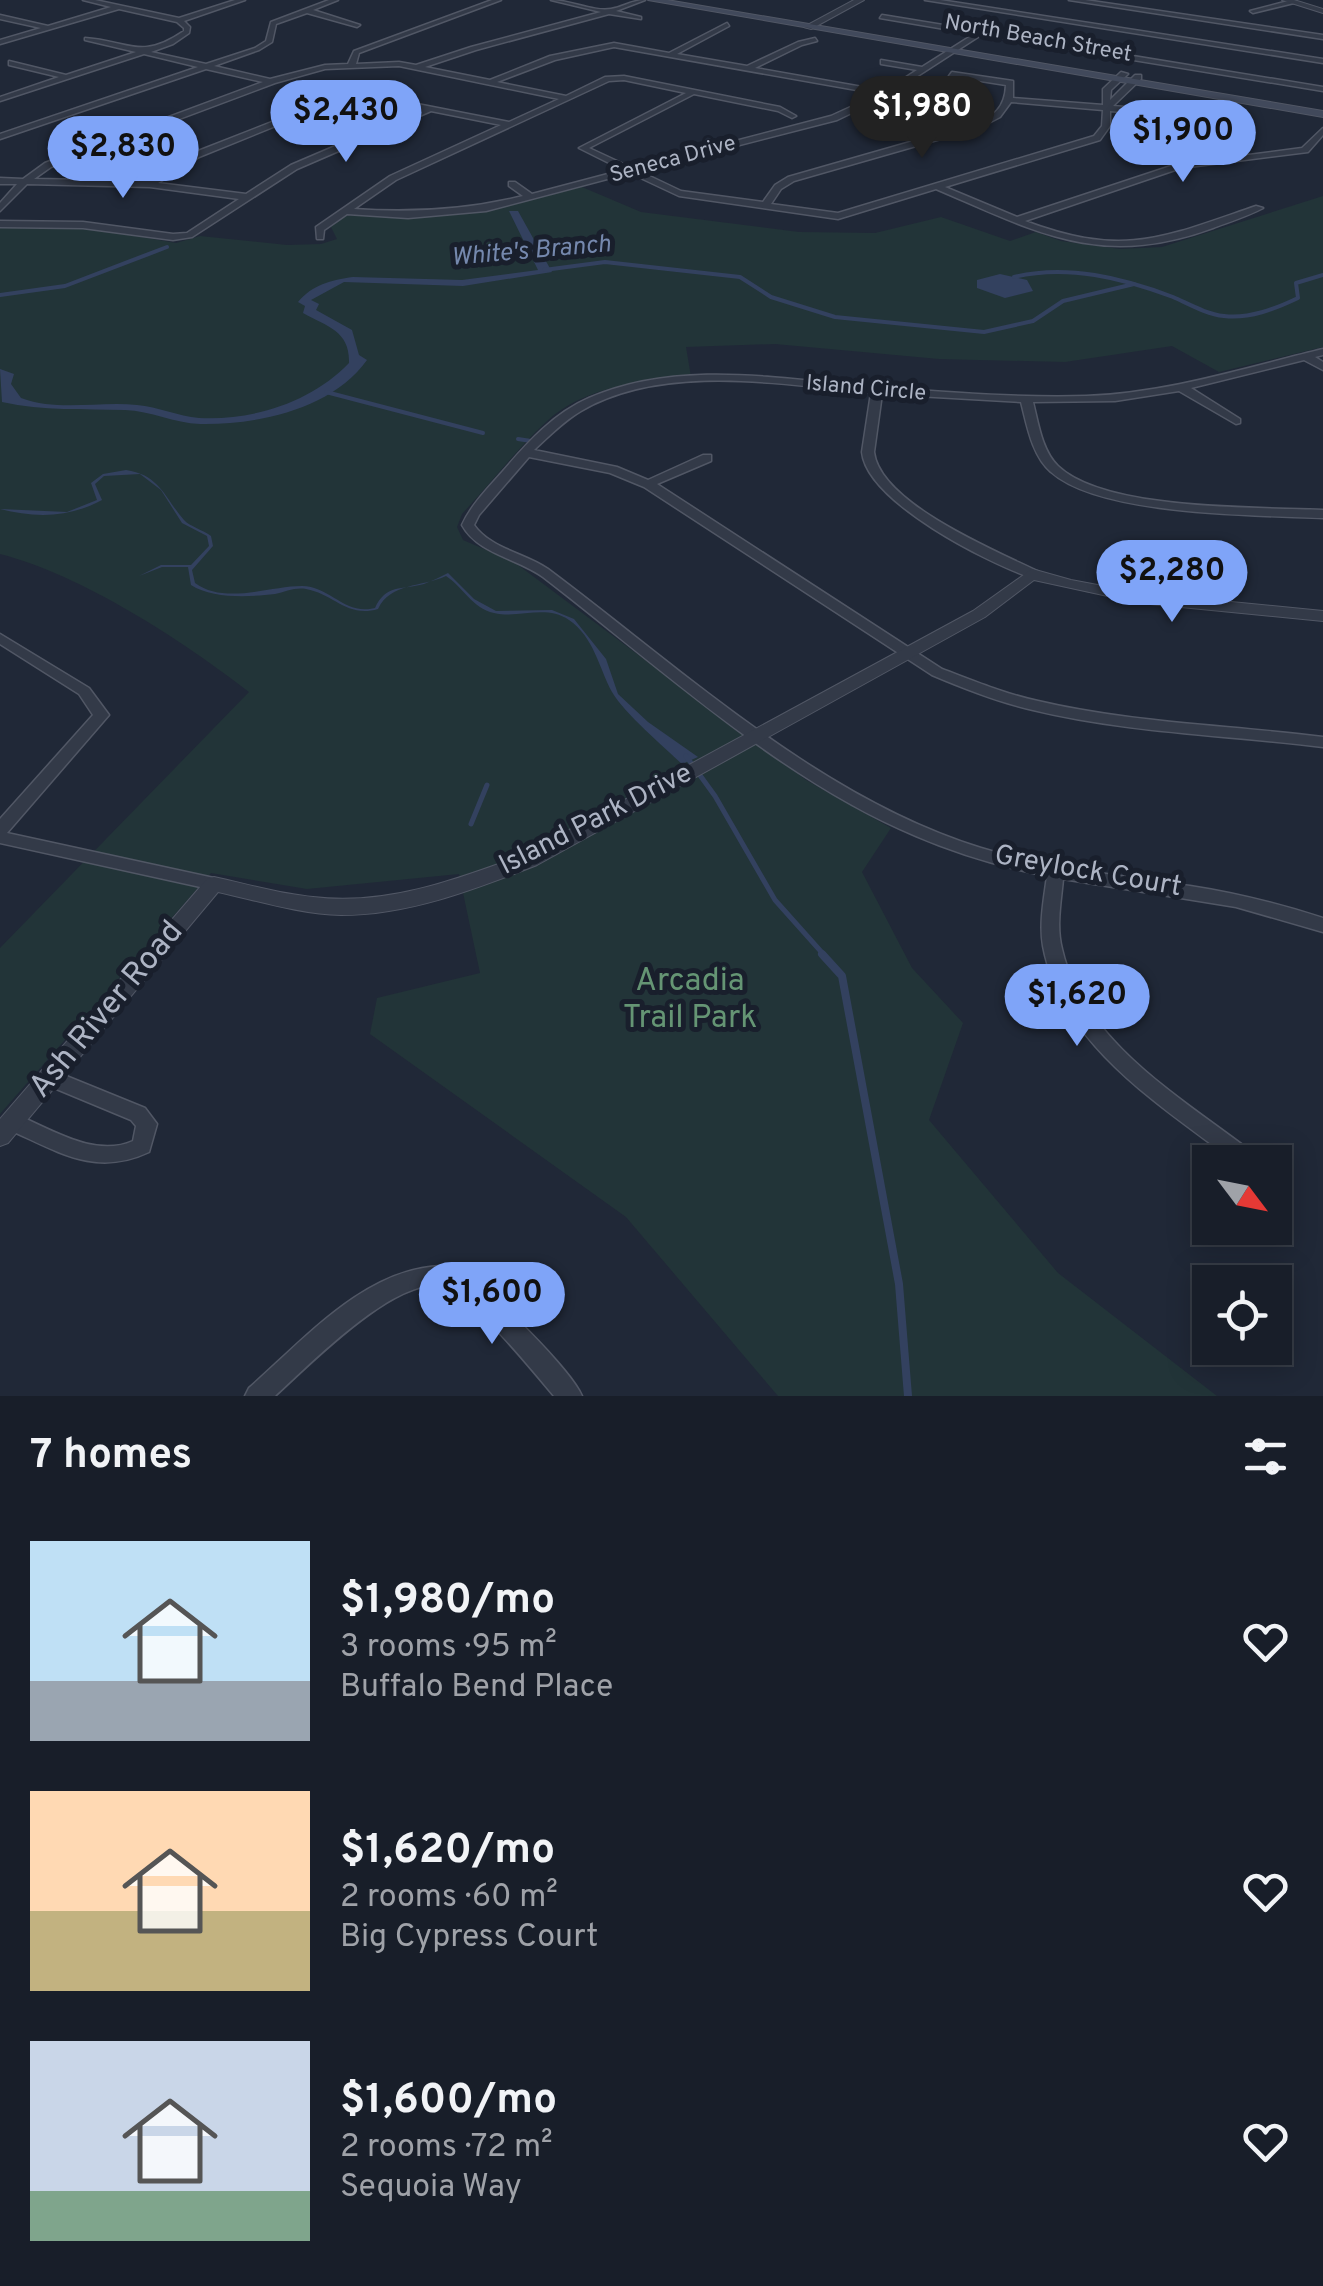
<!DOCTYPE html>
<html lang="en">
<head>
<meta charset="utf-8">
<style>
	:root { --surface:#181e29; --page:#252b35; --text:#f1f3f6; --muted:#9fa2a8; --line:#363c46; --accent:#7fa4f8 }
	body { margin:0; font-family:Overpass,sans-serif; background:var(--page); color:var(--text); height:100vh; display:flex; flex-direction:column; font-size:38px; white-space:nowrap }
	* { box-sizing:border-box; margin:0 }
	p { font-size:32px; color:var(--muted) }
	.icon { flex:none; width:55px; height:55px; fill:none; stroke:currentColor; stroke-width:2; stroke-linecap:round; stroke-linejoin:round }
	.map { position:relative; height:1396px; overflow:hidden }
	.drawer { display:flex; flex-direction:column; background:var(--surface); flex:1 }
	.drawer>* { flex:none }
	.needle { width:65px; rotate:122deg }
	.tools { position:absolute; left:1192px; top:1145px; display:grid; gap:20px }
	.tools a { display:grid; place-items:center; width:100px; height:100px; border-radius:0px; background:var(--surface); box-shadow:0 5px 25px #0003,0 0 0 2px var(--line); font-size:50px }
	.price { position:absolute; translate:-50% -85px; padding:0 22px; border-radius:35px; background:var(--accent); color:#111; font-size:32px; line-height:65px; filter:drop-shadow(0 2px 5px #0008) }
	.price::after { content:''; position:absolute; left:50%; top:60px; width:30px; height:22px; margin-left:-15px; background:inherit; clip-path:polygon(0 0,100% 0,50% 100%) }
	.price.on { background:#222; color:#fff }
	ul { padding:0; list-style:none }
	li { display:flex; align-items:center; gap:30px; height:250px; padding:0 30px }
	li span { display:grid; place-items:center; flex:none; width:280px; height:200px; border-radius:0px; color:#555 }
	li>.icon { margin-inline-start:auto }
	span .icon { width:120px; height:120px; fill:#fffc; stroke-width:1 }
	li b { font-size:42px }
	h2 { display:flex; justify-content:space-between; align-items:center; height:120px; padding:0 30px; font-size:42px }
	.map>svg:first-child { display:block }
</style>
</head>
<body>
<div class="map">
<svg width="1323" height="1396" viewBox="0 0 1323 1396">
	<rect width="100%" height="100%" fill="#202837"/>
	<path fill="#223438" d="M582 187 641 212 799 232 875 233 941 217 1010 241 1036 232 1061 241 1120 249 1162 247 1323 196V347L1219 372 1172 346 1065 362 939 359 775 344 686 347 691 377C642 381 584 386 546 422 516 450 490 484 462 514L457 527 463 540 514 562 806 780 891 828 862 872 912 968 963 1023 929 1120 1058 1273 1217 1396H778L626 1217 370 1034 377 998 480 973 459 874 307 889 211 873 0 1114V948L249 692C182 640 82 575 0 554V227L95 229 176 243 200 236 287 245 321 244 337 239 331 227 345 216 471 212Z"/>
	<g fill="#33415f">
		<path d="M509 211H518L552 272 463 286 344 282 311 300 319 304 316 310 352 330 359 355 367 360C332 409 258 425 200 424 174 423 151 411 125 410 83 409 44 411 2 402L0 369 14 374 11 384 21 398C59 412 98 401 137 405 158 407 178 416 199 418 252 421 312 402 349 363 350 331 328 327 303 313L305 306 298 302C312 285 331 280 353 277L462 280 538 270Z"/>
		<polygon points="1000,274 1027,280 1033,291 1005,298 977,288 977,280"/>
		<path d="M126 470C160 475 164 497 184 520 189 526 203 530 211 536L213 546 192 570 195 583C225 605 269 586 302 586 330 586 345 616 375 608 386 584 401 590 424 584 432 581 440 577 448 573L474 599 496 611 552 610 574 619 606 659 618 694 648 722 698 757 682 764C663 746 625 714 612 692 599 668 594 637 569 620 545 604 520 619 494 613 472 608 463 587 446 576 422 587 390 583 378 609 347 618 334 594 306 589 295 587 285 592 275 594 250 597 212 599 191 585L188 567H162L139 576 161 565H191L209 546 207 536 182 523 161 490 140 474 104 476 95 484 102 500C69 518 35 518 0 509L67 512 97 500 91 483 103 474Z"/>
	</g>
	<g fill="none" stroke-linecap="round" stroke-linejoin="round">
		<g stroke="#33415f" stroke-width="4">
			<polyline points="544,270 605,262 740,277 771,297 835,317 984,332 1033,321 1063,301 1134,284"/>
			<path d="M1014 277C1067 264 1123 278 1173 297 1189 304 1206 314 1224 316 1249 319 1275 309 1298 298L1296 283 1323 275"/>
			<polyline points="0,295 65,286 167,247"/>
			<polyline points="326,392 483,433"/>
			<polyline points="518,439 531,441"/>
		</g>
		<g stroke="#33415f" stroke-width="5">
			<polyline points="686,756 715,796 775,900 825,956"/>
			<polyline points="471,824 487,785"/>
		</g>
		<polyline stroke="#33415f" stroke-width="8" points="822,954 842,976 899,1284 908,1396"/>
		<defs>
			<g id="minor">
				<path d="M83 0H95L179 18 235 0H245L184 21 190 27 189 33 173 44 151 52 206 64 255 48 266 41 271 22 329 0H338L313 10 360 25 357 27 307 13 276 24 272 42 259 50 214 66 270 79 325 65 348 64 354 51 492 0H501L359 53 356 64 399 62 416 65 471 47 601 12 551 0C570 0 593 12 611 9 624 7 632 0 645 0L616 11 641 17V19L609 14 476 50 425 67 490 80 550 56 614 43 669 53 727 23 729 26 677 54 747 66 798 42 815 38 817 41 802 45 755 68 885 91 917 70 881 64V60L922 67 974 34 880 18 882 15 1323 87V91L981 35 893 92 911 95V99L887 96 837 120 639 171 681 191 763 202 775 185 788 177 973 124C994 117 1005 108 1006 85L949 76 952 72 1013 81V98L1103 105V89L1121 72 1128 74 1111 90 1110 100 1135 75H1141V79L1113 106 1206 114 1213 121 1215 143 1233 157 1302 148 1323 128V135L1308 152 1181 168 1025 221C1124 258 1162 238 1256 206L1263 208C1248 216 1229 222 1213 228 1100 269 1039 233 936 189L838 219 679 196 630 173 486 211 408 218 347 214 324 230 323 239H317L316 227 390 176 501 125 431 111 297 169 192 237 173 240 83 228 0 227V221L83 222 173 234 187 233 239 199 150 187 27 184 0 211V203L17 184H0V178L23 179 45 163 263 82 206 69 0 139V134L198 67 144 54 0 101V97L59 77 9 65V61L66 75 136 52 85 40V38C129 41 140 61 184 31V28L177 22 119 9 0 44V40L41 28 0 19V15L48 26 111 7ZM614 47 879 94 831 116 632 168 589 148 694 94 778 111 792 118 796 116 780 107 624 76 605 77 566 96 497 82 555 60ZM399 66 559 99 509 122 351 91 193 153 148 181 34 179 51 167 275 83 325 69ZM624 80 686 93 579 148 623 170 532 194 515 182H509V186L523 196C467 210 412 213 354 209L396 180 609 81ZM352 95 422 109 291 165 246 194 158 183 199 157ZM1011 102 1103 110 1102 126 1094 136 838 213 771 204 781 189 794 181 979 128 1000 117ZM1110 111 1201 118 1205 122 1207 144 1224 158 1177 164 1017 217 945 187 1100 140 1110 126Z"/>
				<polygon points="925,0 940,0 1323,59 1323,63"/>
				<polygon points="1069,0 1085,0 1323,35 1323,39"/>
				<polygon points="1292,0 1294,3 1253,13 1250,11"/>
				<path d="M1323 349V355L1315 357 1323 362V370L1304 360 1191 388 1240 419V423L1236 424 1179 391 1115 401 1033 402C1038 422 1042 451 1058 466 1105 511 1259 507 1323 510V518C1257 515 1100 516 1051 472 1032 456 1027 425 1021 402L882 394 874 452C880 503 994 550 1037 571L1039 574 1032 578C988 563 867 502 862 452L871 393C781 384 663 363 581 411 564 421 549 436 534 450L617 467 648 480 703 455H711V461L657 484 942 669C974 681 1005 694 1038 701 1131 723 1228 725 1323 737V747C1227 735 1128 733 1033 710 998 702 965 689 932 675L644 487 610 473 529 457 479 515 474 525C491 549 525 553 548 569 682 669 819 798 981 848 1049 869 1119 875 1190 886 1236 893 1279 904 1323 918V932L1236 907 1063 879C1061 902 1056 926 1062 949 1083 1040 1178 1096 1248 1149L1251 1155 1245 1162 1234 1161C1160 1105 1061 1044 1043 946 1039 923 1044 899 1047 876 1002 867 958 854 916 836 781 780 659 666 543 577 517 558 478 554 462 525 471 505 488 488 503 471 527 443 554 413 589 398 679 359 780 379 874 387 944 392 1016 398 1086 396 1167 393 1244 368 1323 349Z"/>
				<polygon points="0,634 89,688 109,715 7,833 214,878 220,880 223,884 220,888 214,890 0,843 0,819 93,715 79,694 0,644"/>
				<path d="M49 1069 145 1108 157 1124 149 1152C94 1178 56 1150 5 1128L2 1122 5 1116 12 1113C49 1127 93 1159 133 1141L136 1126 131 1120 42 1083 39 1077 42 1071Z"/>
				<path d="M441 1266C448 1269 457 1271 464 1275 490 1289 571 1370 582 1396H554C530 1368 478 1302 445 1288 401 1270 306 1368 275 1396H245L249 1388C304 1340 364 1269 441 1266Z"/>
			</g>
			<g id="tertiary">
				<polygon points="854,0 864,0 811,29 804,27"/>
				<polygon points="1282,0 1294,0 1323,9 1323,13"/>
				<path d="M1032 569 1071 580 1140 593 1323 611V621L1140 603 1034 580 985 617 537 865C475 889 409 915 341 915 300 914 259 901 218 892L8 1143 0 1146V1119L207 879 214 877C247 884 279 894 313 897 386 906 455 880 523 855L973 611Z"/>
			</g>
			<polygon id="secondary" points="648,0 667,0 1323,111 1323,117"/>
		</defs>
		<use href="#minor" stroke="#515765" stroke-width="3"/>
		<use href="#tertiary" stroke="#515765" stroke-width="2"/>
		<use href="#secondary" stroke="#515765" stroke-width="2"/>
		<use href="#minor" fill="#333a48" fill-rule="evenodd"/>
		<use href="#tertiary" fill="#333a48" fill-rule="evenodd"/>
		<use href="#secondary" fill="#41495b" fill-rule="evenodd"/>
	</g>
	<g text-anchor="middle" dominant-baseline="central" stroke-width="10" stroke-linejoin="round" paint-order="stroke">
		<g font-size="22" fill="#adb4c4" stroke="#191f2c">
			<text transform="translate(1038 39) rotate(10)">North Beach Street</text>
			<text transform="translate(673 160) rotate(-15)">Seneca Drive</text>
			<text transform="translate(866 389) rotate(5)">Island Circle</text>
		</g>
		<g font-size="25" font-style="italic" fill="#7588ad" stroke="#191f2c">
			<text transform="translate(531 252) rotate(-5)">White's Branch</text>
		</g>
		<g font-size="28" fill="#adb4c4" stroke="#191f2c">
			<text transform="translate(596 820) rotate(-27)">Island Park Drive</text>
			<text transform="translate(1088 872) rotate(10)">Greylock Court</text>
		</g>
		<g font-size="32" fill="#659574" stroke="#191f2c">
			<text x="690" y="982">Arcadia<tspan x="690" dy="37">Trail Park</tspan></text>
		</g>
		<g font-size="32" fill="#adb4c4" stroke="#191f2c">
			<text transform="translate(107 1010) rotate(-50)">Ash River Road</text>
		</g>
	</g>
</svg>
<div class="tools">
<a><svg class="needle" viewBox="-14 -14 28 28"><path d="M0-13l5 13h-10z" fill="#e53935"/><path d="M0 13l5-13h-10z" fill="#9fa2a8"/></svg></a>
<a><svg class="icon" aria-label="locate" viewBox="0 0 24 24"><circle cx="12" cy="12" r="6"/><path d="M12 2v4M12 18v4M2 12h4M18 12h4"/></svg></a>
</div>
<b class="price on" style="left:922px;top:161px">$1,980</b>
<b class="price" style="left:346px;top:165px">$2,430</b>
<b class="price" style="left:1183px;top:185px">$1,900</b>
<b class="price" style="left:123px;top:201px">$2,830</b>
<b class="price" style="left:1172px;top:625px">$2,280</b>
<b class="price" style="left:1077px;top:1049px">$1,620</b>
<b class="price" style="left:492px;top:1347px">$1,600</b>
</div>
<section class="drawer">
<h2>7 homes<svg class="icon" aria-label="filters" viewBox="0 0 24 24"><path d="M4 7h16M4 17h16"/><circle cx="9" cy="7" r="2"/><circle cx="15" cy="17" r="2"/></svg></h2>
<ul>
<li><span style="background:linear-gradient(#bfe0f5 70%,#9aa5b1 0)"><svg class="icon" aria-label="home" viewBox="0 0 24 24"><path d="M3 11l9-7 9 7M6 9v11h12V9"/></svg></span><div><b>$1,980/mo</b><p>3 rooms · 95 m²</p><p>Buffalo Bend Place</p></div><svg class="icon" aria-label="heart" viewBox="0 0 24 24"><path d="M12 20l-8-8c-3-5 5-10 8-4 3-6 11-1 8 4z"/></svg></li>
<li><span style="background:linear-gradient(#ffd9b3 60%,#c2b280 0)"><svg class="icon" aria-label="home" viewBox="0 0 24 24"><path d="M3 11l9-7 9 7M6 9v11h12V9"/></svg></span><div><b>$1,620/mo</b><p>2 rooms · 60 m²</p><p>Big Cypress Court</p></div><svg class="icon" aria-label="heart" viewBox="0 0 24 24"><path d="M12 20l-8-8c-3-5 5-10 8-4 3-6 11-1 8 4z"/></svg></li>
<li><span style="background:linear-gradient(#c9d6e8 75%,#7fa58c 0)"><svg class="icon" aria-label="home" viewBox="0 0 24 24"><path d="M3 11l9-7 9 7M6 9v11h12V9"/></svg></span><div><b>$1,600/mo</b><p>2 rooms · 72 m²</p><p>Sequoia Way</p></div><svg class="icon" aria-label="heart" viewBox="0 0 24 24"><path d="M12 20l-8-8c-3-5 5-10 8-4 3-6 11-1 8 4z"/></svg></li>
</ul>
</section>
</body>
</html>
